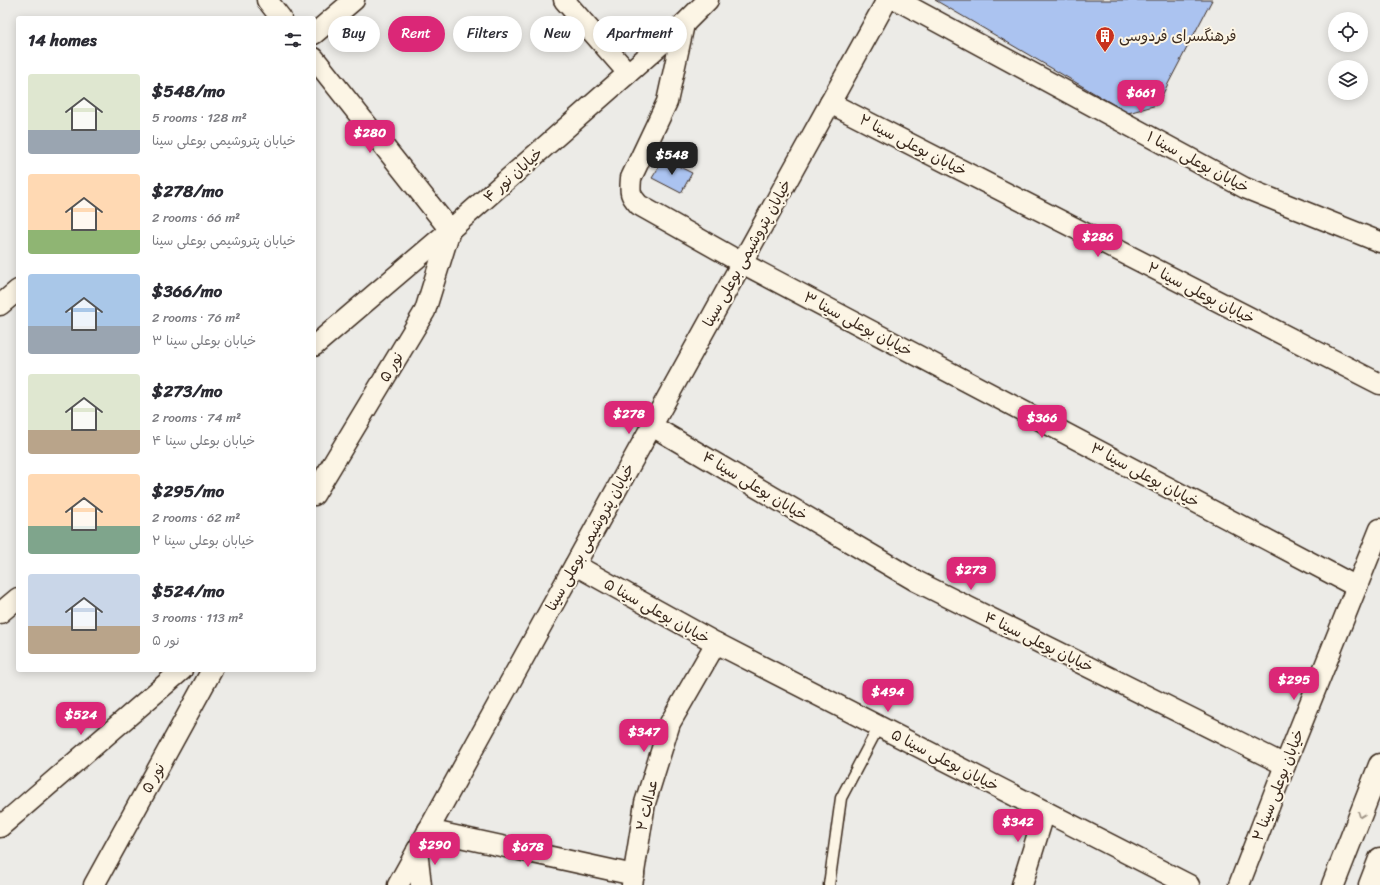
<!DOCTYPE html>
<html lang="en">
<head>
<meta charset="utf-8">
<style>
	:root { --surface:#fff; --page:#f2f2f3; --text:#2b2b33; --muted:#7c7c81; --accent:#db2777 }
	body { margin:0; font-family:Sriracha,"Playpen Sans Arabic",sans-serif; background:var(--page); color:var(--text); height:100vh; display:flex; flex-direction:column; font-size:15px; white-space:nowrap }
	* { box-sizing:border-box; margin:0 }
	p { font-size:13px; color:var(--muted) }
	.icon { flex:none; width:22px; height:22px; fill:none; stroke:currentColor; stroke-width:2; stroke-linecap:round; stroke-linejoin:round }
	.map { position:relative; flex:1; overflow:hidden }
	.drawer { position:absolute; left:16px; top:16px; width:300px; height:656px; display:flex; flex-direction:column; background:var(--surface); border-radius:4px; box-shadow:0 2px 10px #0003 }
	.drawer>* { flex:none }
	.guide { position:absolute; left:328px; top:16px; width:380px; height:36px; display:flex; gap:8px }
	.controls { position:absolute; left:1328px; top:12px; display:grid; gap:8px }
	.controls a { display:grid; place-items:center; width:40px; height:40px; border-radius:50%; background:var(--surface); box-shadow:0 2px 10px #0003; font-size:20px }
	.price { position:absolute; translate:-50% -34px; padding:0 9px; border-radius:8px; background:var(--accent); color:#fff; font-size:13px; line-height:26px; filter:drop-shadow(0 1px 2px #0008) }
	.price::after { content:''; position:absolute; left:50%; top:24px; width:12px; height:9px; margin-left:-6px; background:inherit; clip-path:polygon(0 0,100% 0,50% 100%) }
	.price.selected { background:#222; color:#fff }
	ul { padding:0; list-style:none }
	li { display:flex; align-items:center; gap:12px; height:100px; padding:0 12px }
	li span { display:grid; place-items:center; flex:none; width:112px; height:80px; border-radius:4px; color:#555 }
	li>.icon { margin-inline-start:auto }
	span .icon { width:48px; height:48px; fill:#fffc; stroke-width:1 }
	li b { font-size:17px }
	h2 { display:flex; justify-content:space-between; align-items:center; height:48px; padding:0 12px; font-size:17px }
	.pill { padding:0 14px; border-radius:18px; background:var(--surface); box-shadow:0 2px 10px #0003; font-size:14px; line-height:36px }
	.pill.selected { background:var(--accent); color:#fff }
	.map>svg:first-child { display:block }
</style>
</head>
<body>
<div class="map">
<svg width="1380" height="885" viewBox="0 0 1380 885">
	<rect width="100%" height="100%" fill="#ecebe7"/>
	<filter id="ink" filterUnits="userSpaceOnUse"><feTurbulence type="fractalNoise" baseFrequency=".025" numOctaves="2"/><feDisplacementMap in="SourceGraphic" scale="8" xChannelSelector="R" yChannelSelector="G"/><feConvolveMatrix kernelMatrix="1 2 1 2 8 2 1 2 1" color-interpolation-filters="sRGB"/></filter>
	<g filter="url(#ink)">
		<g fill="#abc3f0" stroke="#3b2a1e">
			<polygon points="935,0 1212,0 1157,105 1128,113"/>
			<polygon points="664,159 692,173 681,193 652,178"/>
		</g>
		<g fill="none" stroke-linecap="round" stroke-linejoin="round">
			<defs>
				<polyline id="lane" points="829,885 841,798 879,726"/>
				<g id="street">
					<polyline points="267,0 281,18"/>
					<polyline points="564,0 628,73"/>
					<polyline points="897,0 1245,188 1380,242"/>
					<path d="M684 24 667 102 631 178C630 192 629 194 639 205L742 263 1357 587"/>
					<polyline points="314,34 354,0"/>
					<polyline points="314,58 450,230 425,311 314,495"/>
					<polyline points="830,103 1380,384"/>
					<polyline points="0,305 18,290"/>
					<polyline points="314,346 450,230 684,24 708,0"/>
					<polyline points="652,426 916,581 1285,765"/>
					<polyline points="575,565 716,643 1189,885"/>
					<polyline points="0,613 18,598"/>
					<polyline points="0,827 182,670"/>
					<polyline points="428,830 634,875"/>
					<polyline points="417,850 421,885"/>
					<polyline points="94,885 212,670"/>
					<polyline points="398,885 887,0"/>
					<polyline points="632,885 645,803 670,723 716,643"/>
					<polyline points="1022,885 1045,811"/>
					<polyline points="1239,885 1285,765 1380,529"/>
				</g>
				<g id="secondary">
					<polyline points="1333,885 1380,765"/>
					<polyline points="1370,885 1380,859"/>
				</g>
			</defs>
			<use href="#lane" stroke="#3b2a1e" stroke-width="13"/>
			<use href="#street" stroke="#3b2a1e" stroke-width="23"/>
			<use href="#secondary" stroke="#3b2a1e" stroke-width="25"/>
			<use href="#lane" stroke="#fcf5e5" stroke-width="10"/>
			<use href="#street" stroke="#fcf5e5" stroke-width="20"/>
			<use href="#secondary" stroke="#fcf5e5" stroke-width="22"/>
		</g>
		<defs><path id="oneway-chevron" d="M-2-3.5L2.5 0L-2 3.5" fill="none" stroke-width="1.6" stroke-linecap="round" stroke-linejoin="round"/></defs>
		<use stroke="#9c9082" href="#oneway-chevron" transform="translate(1361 815) rotate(111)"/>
	</g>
	<defs>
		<symbol id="building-pin" viewBox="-11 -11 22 30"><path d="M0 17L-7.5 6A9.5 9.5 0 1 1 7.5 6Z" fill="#c8321e" stroke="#fcf5e5"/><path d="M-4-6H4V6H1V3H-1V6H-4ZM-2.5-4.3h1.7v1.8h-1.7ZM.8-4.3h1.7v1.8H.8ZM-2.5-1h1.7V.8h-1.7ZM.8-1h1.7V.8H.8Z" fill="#fff"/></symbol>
	</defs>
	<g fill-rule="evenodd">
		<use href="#building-pin" x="1094" y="25" width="22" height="30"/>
	</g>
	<g text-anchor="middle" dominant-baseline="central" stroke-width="4" stroke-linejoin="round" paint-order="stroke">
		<g font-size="15" fill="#3b2a1e" stroke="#fcf5e5" text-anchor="start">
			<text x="1119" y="36">فرهنگسرای فردوسی</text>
		</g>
		<g font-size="15" fill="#3b2a1e" stroke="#fcf5e5">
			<text transform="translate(913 145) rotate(27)">خیابان بوعلی سینا ۲</text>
			<text transform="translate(1198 162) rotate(28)">خیابان بوعلی سینا ۱</text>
			<text transform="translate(513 175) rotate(-42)">خیابان نور ۴</text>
			<text transform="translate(747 253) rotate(-61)">خیابان پتروشیمی بوعلی سینا</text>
			<text transform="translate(1201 293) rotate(27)">خیابان بوعلی سینا ۲</text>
			<text transform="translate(858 324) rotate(28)">خیابان بوعلی سینا ۳</text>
			<text transform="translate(391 367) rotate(-59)">نور ۵</text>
			<text transform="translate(1145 475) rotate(28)">خیابان بوعلی سینا ۳</text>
			<text transform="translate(755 486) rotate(31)">خیابان بوعلی سینا ۴</text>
			<text transform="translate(590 537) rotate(-61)">خیابان پتروشیمی بوعلی سینا</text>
			<text transform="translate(657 611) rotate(29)">خیابان بوعلی سینا ۵</text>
			<text transform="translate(1039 642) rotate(26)">خیابان بوعلی سینا ۴</text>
			<text transform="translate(945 760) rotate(27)">خیابان بوعلی سینا ۵</text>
			<text transform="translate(153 778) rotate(-61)">نور ۵</text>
			<text transform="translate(1278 785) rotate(-69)">خیابان بوعلی سینا ۲</text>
			<text transform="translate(647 805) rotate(-77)">عدالت ۲</text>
		</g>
	</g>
</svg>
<div class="controls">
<a><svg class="icon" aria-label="locate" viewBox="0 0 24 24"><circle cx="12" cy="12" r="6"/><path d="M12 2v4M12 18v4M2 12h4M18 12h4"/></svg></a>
<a><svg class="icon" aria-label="layers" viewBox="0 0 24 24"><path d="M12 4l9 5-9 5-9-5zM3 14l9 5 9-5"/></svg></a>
</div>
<b class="price" style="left:1141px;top:114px">$661</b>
<b class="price" style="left:370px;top:154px">$280</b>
<b class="price selected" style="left:672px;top:176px">$548</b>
<b class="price" style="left:1098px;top:258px">$286</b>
<b class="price" style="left:629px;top:435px">$278</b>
<b class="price" style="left:1042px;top:439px">$366</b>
<b class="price" style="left:971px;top:591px">$273</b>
<b class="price" style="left:1294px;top:701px">$295</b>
<b class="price" style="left:888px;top:713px">$494</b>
<b class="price" style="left:81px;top:736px">$524</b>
<b class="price" style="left:644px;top:753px">$347</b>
<b class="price" style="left:1018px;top:843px">$342</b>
<b class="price" style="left:435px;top:866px">$290</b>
<b class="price" style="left:528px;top:868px">$678</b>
<div class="guide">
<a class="pill">Buy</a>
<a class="pill selected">Rent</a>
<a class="pill">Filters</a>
<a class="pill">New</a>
<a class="pill">Apartment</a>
</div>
<section class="drawer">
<h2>14 homes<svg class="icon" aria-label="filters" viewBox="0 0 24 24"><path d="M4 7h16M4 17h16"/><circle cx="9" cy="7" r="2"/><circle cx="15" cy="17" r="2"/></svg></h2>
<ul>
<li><span style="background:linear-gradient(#dfe7d0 70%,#9aa5b1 0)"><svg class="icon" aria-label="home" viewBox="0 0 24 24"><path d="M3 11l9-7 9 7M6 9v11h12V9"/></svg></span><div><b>$548/mo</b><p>5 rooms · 128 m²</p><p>خیابان پتروشیمی بوعلی سینا</p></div></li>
<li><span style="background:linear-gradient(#ffd9b3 70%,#8fb573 0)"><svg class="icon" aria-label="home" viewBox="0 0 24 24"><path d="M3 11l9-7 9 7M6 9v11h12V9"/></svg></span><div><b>$278/mo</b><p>2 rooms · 66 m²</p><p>خیابان پتروشیمی بوعلی سینا</p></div></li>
<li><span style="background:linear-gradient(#a9c7e8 65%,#9aa5b1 0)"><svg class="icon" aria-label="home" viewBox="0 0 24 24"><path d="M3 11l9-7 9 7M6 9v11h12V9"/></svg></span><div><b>$366/mo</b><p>2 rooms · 76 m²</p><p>خیابان بوعلی سینا ۳</p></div></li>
<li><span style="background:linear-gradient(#dfe7d0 70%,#b9a48a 0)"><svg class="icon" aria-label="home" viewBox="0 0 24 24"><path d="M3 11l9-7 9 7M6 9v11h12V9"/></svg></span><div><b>$273/mo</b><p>2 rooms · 74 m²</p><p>خیابان بوعلی سینا ۴</p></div></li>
<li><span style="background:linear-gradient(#ffd9b3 65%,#7fa58c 0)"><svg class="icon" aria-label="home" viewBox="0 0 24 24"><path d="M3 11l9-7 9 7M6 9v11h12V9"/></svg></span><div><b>$295/mo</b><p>2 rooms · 62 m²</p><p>خیابان بوعلی سینا ۲</p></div></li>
<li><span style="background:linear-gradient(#c9d6e8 65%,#b9a48a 0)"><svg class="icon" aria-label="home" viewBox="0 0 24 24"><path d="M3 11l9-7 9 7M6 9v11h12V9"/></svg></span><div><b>$524/mo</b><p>3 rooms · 113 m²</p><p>نور ۵</p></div></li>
</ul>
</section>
</div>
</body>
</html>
